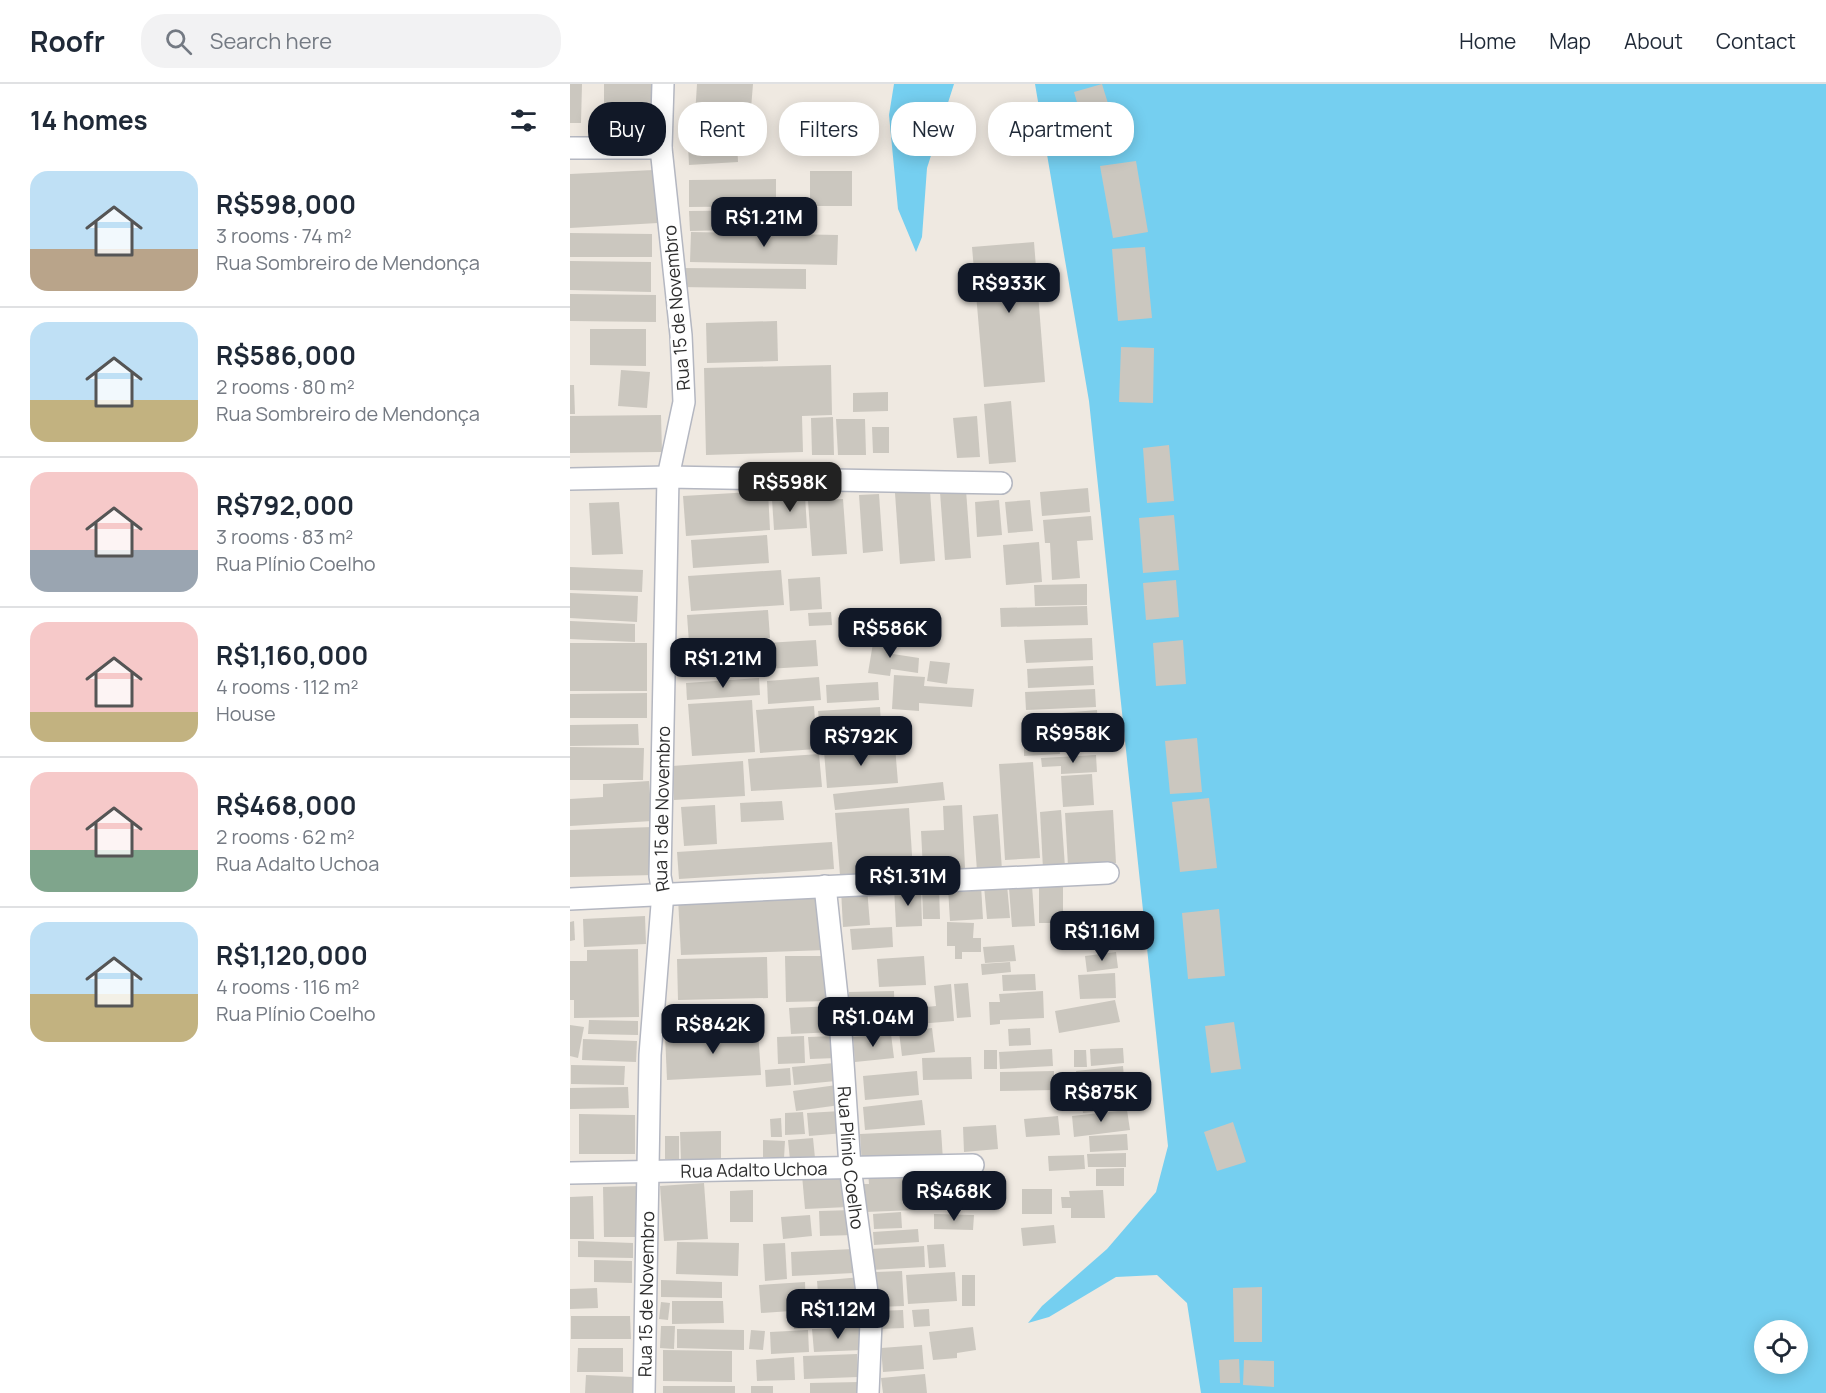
<!DOCTYPE html>
<html lang="en">
<head>
<meta charset="utf-8">
<style>
	:root { --surface:#fff; --page:#f2f2f3; --text:#1f2937; --muted:#747a83; --line:#e0e1e3; --accent:#111827 }
	body { margin:0; font-family:Manrope,sans-serif; background:var(--page); color:var(--text); height:100vh; display:flex; flex-direction:column; font-size:22px; white-space:nowrap }
	* { box-sizing:border-box; margin:0 }
	p { font-size:20px; color:var(--muted) }
	.icon { flex:none; width:33px; height:33px; fill:none; stroke:currentColor; stroke-width:2; stroke-linecap:round; stroke-linejoin:round }
	.map { position:relative; flex:1; overflow:hidden }
	.drawer { display:flex; flex-direction:column; background:var(--surface); width:570px }
	.drawer>* { flex:none }
	.banner { position:absolute; left:18px; top:18px; width:570px; height:54px; display:flex; gap:12px }
	.buttons { position:absolute; left:1184px; top:1236px; display:grid; gap:12px }
	.buttons a { display:grid; place-items:center; width:54px; height:54px; border-radius:50%; background:var(--surface); box-shadow:0 3px 15px #0003; font-size:30px }
	.price { position:absolute; translate:-50% -51px; padding:0 14px; border-radius:12px; background:var(--accent); color:#fff; font-size:20px; line-height:39px; filter:drop-shadow(0 2px 3px #0008) }
	.price::after { content:''; position:absolute; left:50%; top:36px; width:18px; height:14px; margin-left:-9px; background:inherit; clip-path:polygon(0 0,100% 0,50% 100%) }
	.price.on { background:#222; color:#fff }
	ul { padding:0; list-style:none }
	li { display:flex; align-items:center; gap:18px; height:150px; padding:0 30px }
	li+li { border-top:2px solid var(--line) }
	li span { display:grid; place-items:center; flex:none; width:168px; height:120px; border-radius:18px; color:#555 }
	li>.icon { margin-inline-start:auto }
	span .icon { width:72px; height:72px; fill:#fffc; stroke-width:1 }
	li b { font-size:26px }
	h2 { display:flex; justify-content:space-between; align-items:center; height:72px; padding:0 30px; font-size:26px }
	.pill { padding:0 21px; border-radius:24px; background:var(--surface); box-shadow:0 3px 15px #0003; font-size:21px; line-height:54px }
	.pill.on { background:var(--accent); color:#fff }
	header { display:flex; align-items:center; gap:36px; box-sizing:border-box; height:84px; padding:0 30px; background:var(--surface); border-bottom:2px solid var(--line) }
	header strong { font-size:28px }
	nav { display:flex; gap:33px; margin-inline-start:auto; font-size:21px }
	.search { width:420px; height:54px; background:var(--page); display:flex; align-items:center; gap:15px; box-sizing:border-box; padding:0 21px; border-radius:24px; color:var(--muted); font-size:22px }
	main { display:flex; flex:1; min-height:0 }
	.map>svg:first-child { display:block }
</style>
</head>
<body>
<header>
<strong>Roofr</strong>
<div class="search"><svg class="icon" aria-label="search" viewBox="0 0 24 24"><circle cx="10" cy="10" r="6"/><path d="M15 15l6 6"/></svg>Search here</div>
<nav><a>Home</a><a>Map</a><a>About</a><a>Contact</a></nav>
</header>
<main>
<section class="drawer">
<h2>14 homes<svg class="icon" aria-label="filters" viewBox="0 0 24 24"><path d="M4 7h16M4 17h16"/><circle cx="9" cy="7" r="2"/><circle cx="15" cy="17" r="2"/></svg></h2>
<ul>
<li><span style="background:linear-gradient(#bfe0f5 65%,#b9a48a 0)"><svg class="icon" aria-label="home" viewBox="0 0 24 24"><path d="M3 11l9-7 9 7M6 9v11h12V9"/></svg></span><div><b>R$598,000</b><p>3 rooms · 74 m²</p><p>Rua Sombreiro de Mendonça</p></div></li>
<li><span style="background:linear-gradient(#bfe0f5 65%,#c2b280 0)"><svg class="icon" aria-label="home" viewBox="0 0 24 24"><path d="M3 11l9-7 9 7M6 9v11h12V9"/></svg></span><div><b>R$586,000</b><p>2 rooms · 80 m²</p><p>Rua Sombreiro de Mendonça</p></div></li>
<li><span style="background:linear-gradient(#f6c9c9 65%,#9aa5b1 0)"><svg class="icon" aria-label="home" viewBox="0 0 24 24"><path d="M3 11l9-7 9 7M6 9v11h12V9"/></svg></span><div><b>R$792,000</b><p>3 rooms · 83 m²</p><p>Rua Plínio Coelho</p></div></li>
<li><span style="background:linear-gradient(#f6c9c9 75%,#c2b280 0)"><svg class="icon" aria-label="home" viewBox="0 0 24 24"><path d="M3 11l9-7 9 7M6 9v11h12V9"/></svg></span><div><b>R$1,160,000</b><p>4 rooms · 112 m²</p><p>House</p></div></li>
<li><span style="background:linear-gradient(#f6c9c9 65%,#7fa58c 0)"><svg class="icon" aria-label="home" viewBox="0 0 24 24"><path d="M3 11l9-7 9 7M6 9v11h12V9"/></svg></span><div><b>R$468,000</b><p>2 rooms · 62 m²</p><p>Rua Adalto Uchoa</p></div></li>
<li><span style="background:linear-gradient(#bfe0f5 60%,#c2b280 0)"><svg class="icon" aria-label="home" viewBox="0 0 24 24"><path d="M3 11l9-7 9 7M6 9v11h12V9"/></svg></span><div><b>R$1,120,000</b><p>4 rooms · 116 m²</p><p>Rua Plínio Coelho</p></div></li>
</ul>
</section>
<div class="map">
<svg width="1256" height="1309" viewBox="0 0 1256 1309">
	<rect width="100%" height="100%" fill="#efe9e1"/>
	<g fill="#75cff0" fill-rule="evenodd">
		<polygon points="324,0 384,0 357,84 352,153 346,168 328,125 319,31"/>
		<path d="M465 0H1256V1309H631L617 1219 587 1191 546 1193 479 1233 458 1239 472 1222 537 1165 586 1108 598 1062 519 317ZM1194 1246H1227V1280H1194Z"/>
	</g>
	<g fill="#cbc7bf">
		<polygon points="0,0 12,0 11,39 0,39"/>
		<rect x="34" y="0" width="49" height="37"/>
		<polygon points="127,0 183,0 180,37 125,32"/>
		<polygon points="532,0 548,52 519,60 504,8"/>
		<polygon points="166,38 168,78 119,81 117,40"/>
		<polygon points="566,77 578,148 543,154 530,82"/>
		<polygon points="84,86 88,139 0,144 0,90"/>
		<rect x="240" y="87" width="42" height="35"/>
		<polygon points="206,95 206,122 119,123 119,96"/>
		<polygon points="205,126 205,145 120,147 119,127"/>
		<polygon points="121,148 268,151 267,181 120,178"/>
		<polygon points="0,149 82,150 82,173 0,173"/>
		<polygon points="464,158 475,298 414,303 402,163"/>
		<polygon points="575,163 582,234 548,237 542,165"/>
		<polygon points="0,177 81,178 81,208 0,206"/>
		<polygon points="109,184 236,185 236,205 109,203"/>
		<polygon points="0,210 86,211 86,238 0,237"/>
		<polygon points="207,237 208,277 137,279 136,239"/>
		<polygon points="20,245 76,245 76,282 20,281"/>
		<polygon points="551,263 584,264 583,319 549,318"/>
		<polygon points="261,281 262,331 232,332 233,368 136,371 134,284"/>
		<polygon points="51,286 80,288 77,324 48,322"/>
		<polygon points="0,301 4,301 5,330 0,330"/>
		<polygon points="318,308 318,327 283,328 283,309"/>
		<polygon points="441,317 446,378 419,380 414,320"/>
		<polygon points="91,331 92,368 0,369 0,332"/>
		<polygon points="407,332 410,373 387,374 383,334"/>
		<polygon points="263,333 264,371 242,371 241,334"/>
		<polygon points="266,335 295,335 296,371 268,371"/>
		<polygon points="302,343 319,343 319,369 303,369"/>
		<polygon points="599,361 604,417 577,419 573,364"/>
		<polygon points="518,404 520,428 472,432 470,408"/>
		<polygon points="396,406 401,474 375,476 370,408"/>
		<polygon points="198,407 200,446 116,452 113,412"/>
		<polygon points="360,407 365,477 330,480 325,409"/>
		<polygon points="309,410 313,467 293,469 289,411"/>
		<polygon points="235,412 237,444 204,446 202,415"/>
		<polygon points="273,415 277,470 242,472 238,417"/>
		<polygon points="429,416 432,451 407,453 405,418"/>
		<polygon points="460,416 463,447 438,449 435,418"/>
		<polygon points="49,418 53,470 22,471 19,419"/>
		<polygon points="604,431 609,486 573,489 569,434"/>
		<polygon points="521,432 523,456 507,457 510,494 482,496 480,459 475,459 473,436"/>
		<polygon points="197,451 199,479 123,484 121,456"/>
		<polygon points="469,458 472,498 436,501 433,461"/>
		<polygon points="0,483 73,486 72,508 0,506"/>
		<polygon points="211,486 214,521 121,527 118,492"/>
		<polygon points="250,493 252,525 220,527 218,495"/>
		<polygon points="606,496 609,533 576,536 573,499"/>
		<polygon points="517,500 517,521 465,522 464,501"/>
		<polygon points="0,509 68,512 67,538 0,534"/>
		<polygon points="517,522 518,541 431,543 430,524"/>
		<polygon points="198,526 200,554 119,559 117,531"/>
		<polygon points="261,528 262,541 239,542 238,529"/>
		<polygon points="0,537 65,540 65,558 0,555"/>
		<polygon points="304,553 325,556 323,570 349,574 348,589 321,585 320,592 298,589"/>
		<polygon points="522,554 523,576 456,579 454,556"/>
		<polygon points="246,556 248,582 115,590 113,564"/>
		<polygon points="613,556 616,600 586,602 583,559"/>
		<rect x="0" y="559" width="77" height="48"/>
		<polygon points="360,577 380,579 377,600 357,597"/>
		<polygon points="523,582 524,601 458,604 457,585"/>
		<polygon points="324,591 355,593 354,602 404,605 402,623 349,619 349,627 322,625"/>
		<polygon points="249,593 251,616 198,620 197,597"/>
		<polygon points="189,594 190,611 117,616 116,599"/>
		<polygon points="308,598 309,616 257,619 256,601"/>
		<polygon points="525,605 526,623 456,626 455,608"/>
		<polygon points="77,609 77,634 0,634 0,610"/>
		<polygon points="182,616 185,668 122,672 118,620"/>
		<polygon points="244,622 247,665 190,669 186,626"/>
		<polygon points="310,623 311,642 250,646 248,627"/>
		<polygon points="527,626 528,642 493,644 492,629"/>
		<polygon points="68,640 69,661 0,662 0,641"/>
		<polygon points="532,645 534,667 495,669 493,648"/>
		<polygon points="627,654 632,708 600,710 595,657"/>
		<polygon points="489,658 490,670 454,672 454,660"/>
		<polygon points="325,662 328,699 257,704 254,667"/>
		<polygon points="0,663 74,664 73,696 0,696"/>
		<polygon points="249,670 252,703 181,707 178,675"/>
		<polygon points="526,671 527,688 491,690 491,682 472,683 471,674"/>
		<polygon points="173,677 175,712 104,716 102,682"/>
		<polygon points="463,678 470,774 435,776 429,680"/>
		<polygon points="522,690 524,721 493,723 491,692"/>
		<polygon points="79,697 82,737 0,742 0,715 33,713 33,700"/>
		<polygon points="373,698 375,716 265,726 263,710"/>
		<polygon points="639,714 647,784 610,788 602,718"/>
		<polygon points="212,717 214,736 171,738 170,719"/>
		<polygon points="145,721 147,760 114,762 111,723"/>
		<polygon points="392,721 395,784 353,786 351,747 374,746 373,722"/>
		<polygon points="339,724 343,787 270,791 265,729"/>
		<polygon points="491,726 495,783 473,785 470,728"/>
		<polygon points="543,726 546,779 498,782 495,729"/>
		<polygon points="428,730 432,786 407,787 403,732"/>
		<polygon points="82,743 84,791 0,793 0,746"/>
		<polygon points="262,758 264,785 109,795 107,768"/>
		<rect x="469" y="799" width="24" height="40"/>
		<polygon points="437,801 440,834 417,835 414,802"/>
		<polygon points="369,802 370,835 353,835 352,803"/>
		<polygon points="411,802 413,835 380,837 378,804"/>
		<polygon points="462,802 465,842 442,843 439,804"/>
		<polygon points="324,803 351,803 352,842 326,843"/>
		<polygon points="297,804 300,841 273,843 271,806"/>
		<polygon points="254,808 256,866 111,871 108,814"/>
		<polygon points="649,825 655,892 618,895 612,829"/>
		<polygon points="548,827 549,848 512,849 511,828"/>
		<polygon points="75,832 76,860 14,863 13,835"/>
		<polygon points="4,837 5,856 0,857 0,838"/>
		<polygon points="377,838 404,839 403,854 411,854 411,868 392,868 392,875 385,875 385,862 377,862"/>
		<polygon points="322,843 323,863 282,866 280,845"/>
		<polygon points="444,861 446,877 415,879 413,863"/>
		<polygon points="68,865 69,933 4,934 4,916 0,916 0,877 17,877 17,866"/>
		<polygon points="546,868 548,884 517,888 515,872"/>
		<polygon points="215,872 258,872 259,917 216,918"/>
		<polygon points="354,872 356,901 309,903 307,875"/>
		<polygon points="197,873 198,914 108,916 107,875"/>
		<polygon points="440,878 441,888 412,891 411,880"/>
		<polygon points="545,889 546,914 510,915 508,891"/>
		<polygon points="465,890 466,906 433,907 432,891"/>
		<polygon points="398,899 401,933 387,934 384,900"/>
		<polygon points="381,900 384,937 348,940 347,924 366,922 364,902"/>
		<polygon points="324,907 325,940 279,941 279,908"/>
		<polygon points="473,907 474,934 430,936 430,940 420,941 419,918 430,918 429,910"/>
		<polygon points="545,916 550,938 489,949 485,927"/>
		<polygon points="108,922 168,923 169,944 108,943"/>
		<polygon points="264,922 266,948 221,950 219,924"/>
		<rect x="334" y="923" width="7" height="18"/>
		<polygon points="19,936 68,937 68,951 18,950"/>
		<polygon points="664,938 671,985 641,989 635,942"/>
		<polygon points="0,941 14,943 8,974 0,972"/>
		<polygon points="362,944 365,968 332,972 329,948"/>
		<polygon points="460,944 461,961 439,962 438,945"/>
		<polygon points="188,946 191,991 97,996 95,950"/>
		<polygon points="321,950 324,974 285,978 283,953"/>
		<polygon points="234,952 235,979 208,980 207,953"/>
		<polygon points="265,952 266,974 240,975 238,953"/>
		<polygon points="13,955 67,957 66,978 12,976"/>
		<polygon points="553,964 554,979 521,982 520,965"/>
		<polygon points="482,965 483,982 430,985 429,968"/>
		<rect x="414" y="966" width="13" height="19"/>
		<polygon points="504,966 516,966 517,983 504,983"/>
		<polygon points="401,973 402,995 353,996 352,974"/>
		<polygon points="264,979 266,997 224,1001 222,983"/>
		<polygon points="1,981 55,982 54,1001 1,1000"/>
		<polygon points="553,982 555,1005 509,1010 506,987"/>
		<polygon points="220,984 221,1001 196,1003 195,986"/>
		<polygon points="347,987 349,1011 295,1016 293,992"/>
		<polygon points="484,987 484,1006 430,1007 430,988"/>
		<polygon points="267,1001 270,1021 226,1027 223,1007"/>
		<polygon points="58,1003 59,1024 0,1025 0,1004"/>
		<polygon points="554,1008 556,1024 513,1029 511,1013"/>
		<polygon points="352,1016 355,1041 295,1046 293,1023"/>
		<polygon points="557,1026 560,1046 504,1053 502,1032"/>
		<polygon points="271,1027 274,1049 239,1052 237,1029"/>
		<polygon points="233,1028 235,1050 215,1051 215,1029"/>
		<polygon points="9,1030 65,1031 65,1070 9,1070"/>
		<polygon points="488,1032 490,1051 456,1053 454,1035"/>
		<polygon points="211,1034 212,1053 201,1053 200,1035"/>
		<polygon points="663,1038 676,1078 647,1087 634,1048"/>
		<polygon points="426,1041 428,1065 394,1068 393,1043"/>
		<polygon points="371,1046 373,1076 292,1080 290,1050"/>
		<polygon points="151,1047 151,1076 111,1077 110,1048"/>
		<polygon points="557,1050 558,1066 520,1068 519,1052"/>
		<rect x="95" y="1052" width="14" height="23"/>
		<polygon points="243,1054 245,1074 220,1076 218,1056"/>
		<polygon points="193,1056 215,1057 214,1074 193,1073"/>
		<polygon points="556,1069 556,1083 518,1083 517,1070"/>
		<polygon points="514,1071 515,1085 479,1087 478,1072"/>
		<polygon points="554,1084 554,1102 526,1102 526,1085"/>
		<polygon points="344,1085 346,1126 295,1128 294,1100 299,1100 298,1087"/>
		<polygon points="276,1088 278,1123 235,1125 232,1091"/>
		<polygon points="415,1091 416,1122 361,1124 359,1094"/>
		<polygon points="134,1099 138,1155 94,1157 90,1102"/>
		<polygon points="69,1102 71,1153 34,1153 33,1103"/>
		<rect x="452" y="1105" width="30" height="25"/>
		<polygon points="183,1106 183,1138 160,1138 160,1107"/>
		<polygon points="533,1106 535,1134 501,1134 501,1124 492,1124 491,1113 500,1113 499,1107"/>
		<polygon points="23,1112 24,1155 0,1155 0,1113"/>
		<polygon points="283,1126 284,1151 250,1152 249,1127"/>
		<polygon points="331,1128 332,1144 304,1145 303,1130"/>
		<polygon points="364,1130 404,1131 403,1146 364,1145"/>
		<polygon points="240,1131 242,1152 213,1155 211,1133"/>
		<polygon points="484,1141 486,1159 453,1162 451,1144"/>
		<polygon points="348,1145 349,1158 304,1161 303,1148"/>
		<polygon points="8,1157 63,1159 63,1174 8,1173"/>
		<polygon points="107,1158 169,1159 168,1192 106,1190"/>
		<polygon points="215,1159 217,1195 195,1197 193,1160"/>
		<polygon points="374,1160 376,1183 359,1184 357,1161"/>
		<polygon points="354,1162 355,1183 301,1186 300,1165"/>
		<polygon points="283,1165 284,1189 222,1192 221,1168"/>
		<polygon points="24,1176 62,1177 62,1199 24,1198"/>
		<polygon points="332,1187 334,1222 308,1223 306,1188"/>
		<polygon points="385,1188 387,1217 338,1220 336,1191"/>
		<rect x="392" y="1191" width="13" height="31"/>
		<polygon points="291,1193 292,1219 249,1222 247,1197"/>
		<polygon points="91,1196 152,1198 152,1214 91,1213"/>
		<polygon points="235,1198 236,1226 191,1229 189,1201"/>
		<polygon points="692,1203 692,1258 664,1258 663,1204"/>
		<polygon points="27,1204 28,1224 0,1225 0,1205"/>
		<polygon points="102,1217 153,1217 154,1239 102,1240"/>
		<polygon points="91,1218 100,1219 98,1236 89,1235"/>
		<polygon points="287,1225 288,1242 224,1245 223,1229"/>
		<polygon points="359,1225 360,1242 344,1243 342,1226"/>
		<polygon points="333,1226 334,1244 308,1245 307,1227"/>
		<polygon points="1,1232 60,1232 61,1255 1,1255"/>
		<polygon points="91,1242 105,1242 104,1265 90,1264"/>
		<polygon points="291,1243 293,1266 244,1268 242,1245"/>
		<polygon points="403,1243 406,1266 387,1269 387,1274 363,1276 359,1248"/>
		<polygon points="107,1245 174,1246 174,1266 107,1264"/>
		<polygon points="181,1246 195,1247 193,1266 179,1265"/>
		<polygon points="238,1246 239,1268 201,1270 200,1248"/>
		<polygon points="352,1261 354,1285 313,1288 311,1264"/>
		<polygon points="8,1264 53,1264 53,1288 7,1288"/>
		<polygon points="93,1266 162,1267 162,1298 93,1297"/>
		<polygon points="287,1270 288,1293 234,1295 233,1272"/>
		<polygon points="224,1273 225,1296 187,1297 186,1276"/>
		<polygon points="669,1275 670,1299 650,1299 649,1276"/>
		<polygon points="674,1276 704,1277 704,1303 673,1301"/>
		<polygon points="355,1290 357,1309 313,1309 311,1294"/>
		<polygon points="16,1291 63,1293 63,1309 15,1309"/>
		<polygon points="290,1298 290,1309 240,1309 240,1299"/>
		<rect x="93" y="1302" width="72" height="7"/>
		<rect x="181" y="1302" width="22" height="7"/>
	</g>
	<g fill="none" stroke-linecap="round" stroke-linejoin="round">
		<defs>
			<g id="street">
				<polyline points="0,64 91,64"/>
				<polyline points="0,395 98,393 431,399"/>
				<path id="s1" d="M255 802 271 949 280 1083 301 1238 298 1309"/>
				<polyline points="0,815 538,789"/>
				<path id="s2" d="M0 1089 403 1081"/>
				<path id="s3" d="M74 1309 80 971 93 808 90 792 98 393 114 318 111 251 91 64 93 0"/>
			</g>
		</defs>
		<use href="#street" stroke="#b4b7c1" stroke-width="24"/>
		<use href="#street" stroke="#fff" stroke-width="21"/>
	</g>
	<g text-anchor="middle" dominant-baseline="central" stroke-width="5" stroke-linejoin="round" paint-order="stroke">
		<g font-size="18" fill="#2e2e2e" stroke="#fff">
			<text transform="translate(106 224) rotate(-95)">Rua 15 de Novembro</text>
			<text stroke="none"><textPath href="#s3" startOffset="585">Rua 15 de Novembro</textPath></text>
			<text stroke="none"><textPath href="#s1" startOffset="273">Rua Plínio Coelho</textPath></text>
			<text stroke="none"><textPath href="#s2" startOffset="184">Rua Adalto Uchoa</textPath></text>
			<text stroke="none"><textPath href="#s3" startOffset="99">Rua 15 de Novembro</textPath></text>
		</g>
	</g>
</svg>
<div class="buttons">
<a><svg class="icon" aria-label="locate" viewBox="0 0 24 24"><circle cx="12" cy="12" r="6"/><path d="M12 2v4M12 18v4M2 12h4M18 12h4"/></svg></a>
</div>
<b class="price" style="left:194px;top:164px">R$1.21M</b>
<b class="price" style="left:439px;top:230px">R$933K</b>
<b class="price on" style="left:220px;top:429px">R$598K</b>
<b class="price" style="left:320px;top:575px">R$586K</b>
<b class="price" style="left:153px;top:605px">R$1.21M</b>
<b class="price" style="left:503px;top:680px">R$958K</b>
<b class="price" style="left:291px;top:683px">R$792K</b>
<b class="price" style="left:338px;top:823px">R$1.31M</b>
<b class="price" style="left:532px;top:878px">R$1.16M</b>
<b class="price" style="left:303px;top:964px">R$1.04M</b>
<b class="price" style="left:143px;top:971px">R$842K</b>
<b class="price" style="left:531px;top:1039px">R$875K</b>
<b class="price" style="left:384px;top:1138px">R$468K</b>
<b class="price" style="left:268px;top:1256px">R$1.12M</b>
<div class="banner">
<a class="pill on">Buy</a>
<a class="pill">Rent</a>
<a class="pill">Filters</a>
<a class="pill">New</a>
<a class="pill">Apartment</a>
</div>
</div>
</main>
</body>
</html>
